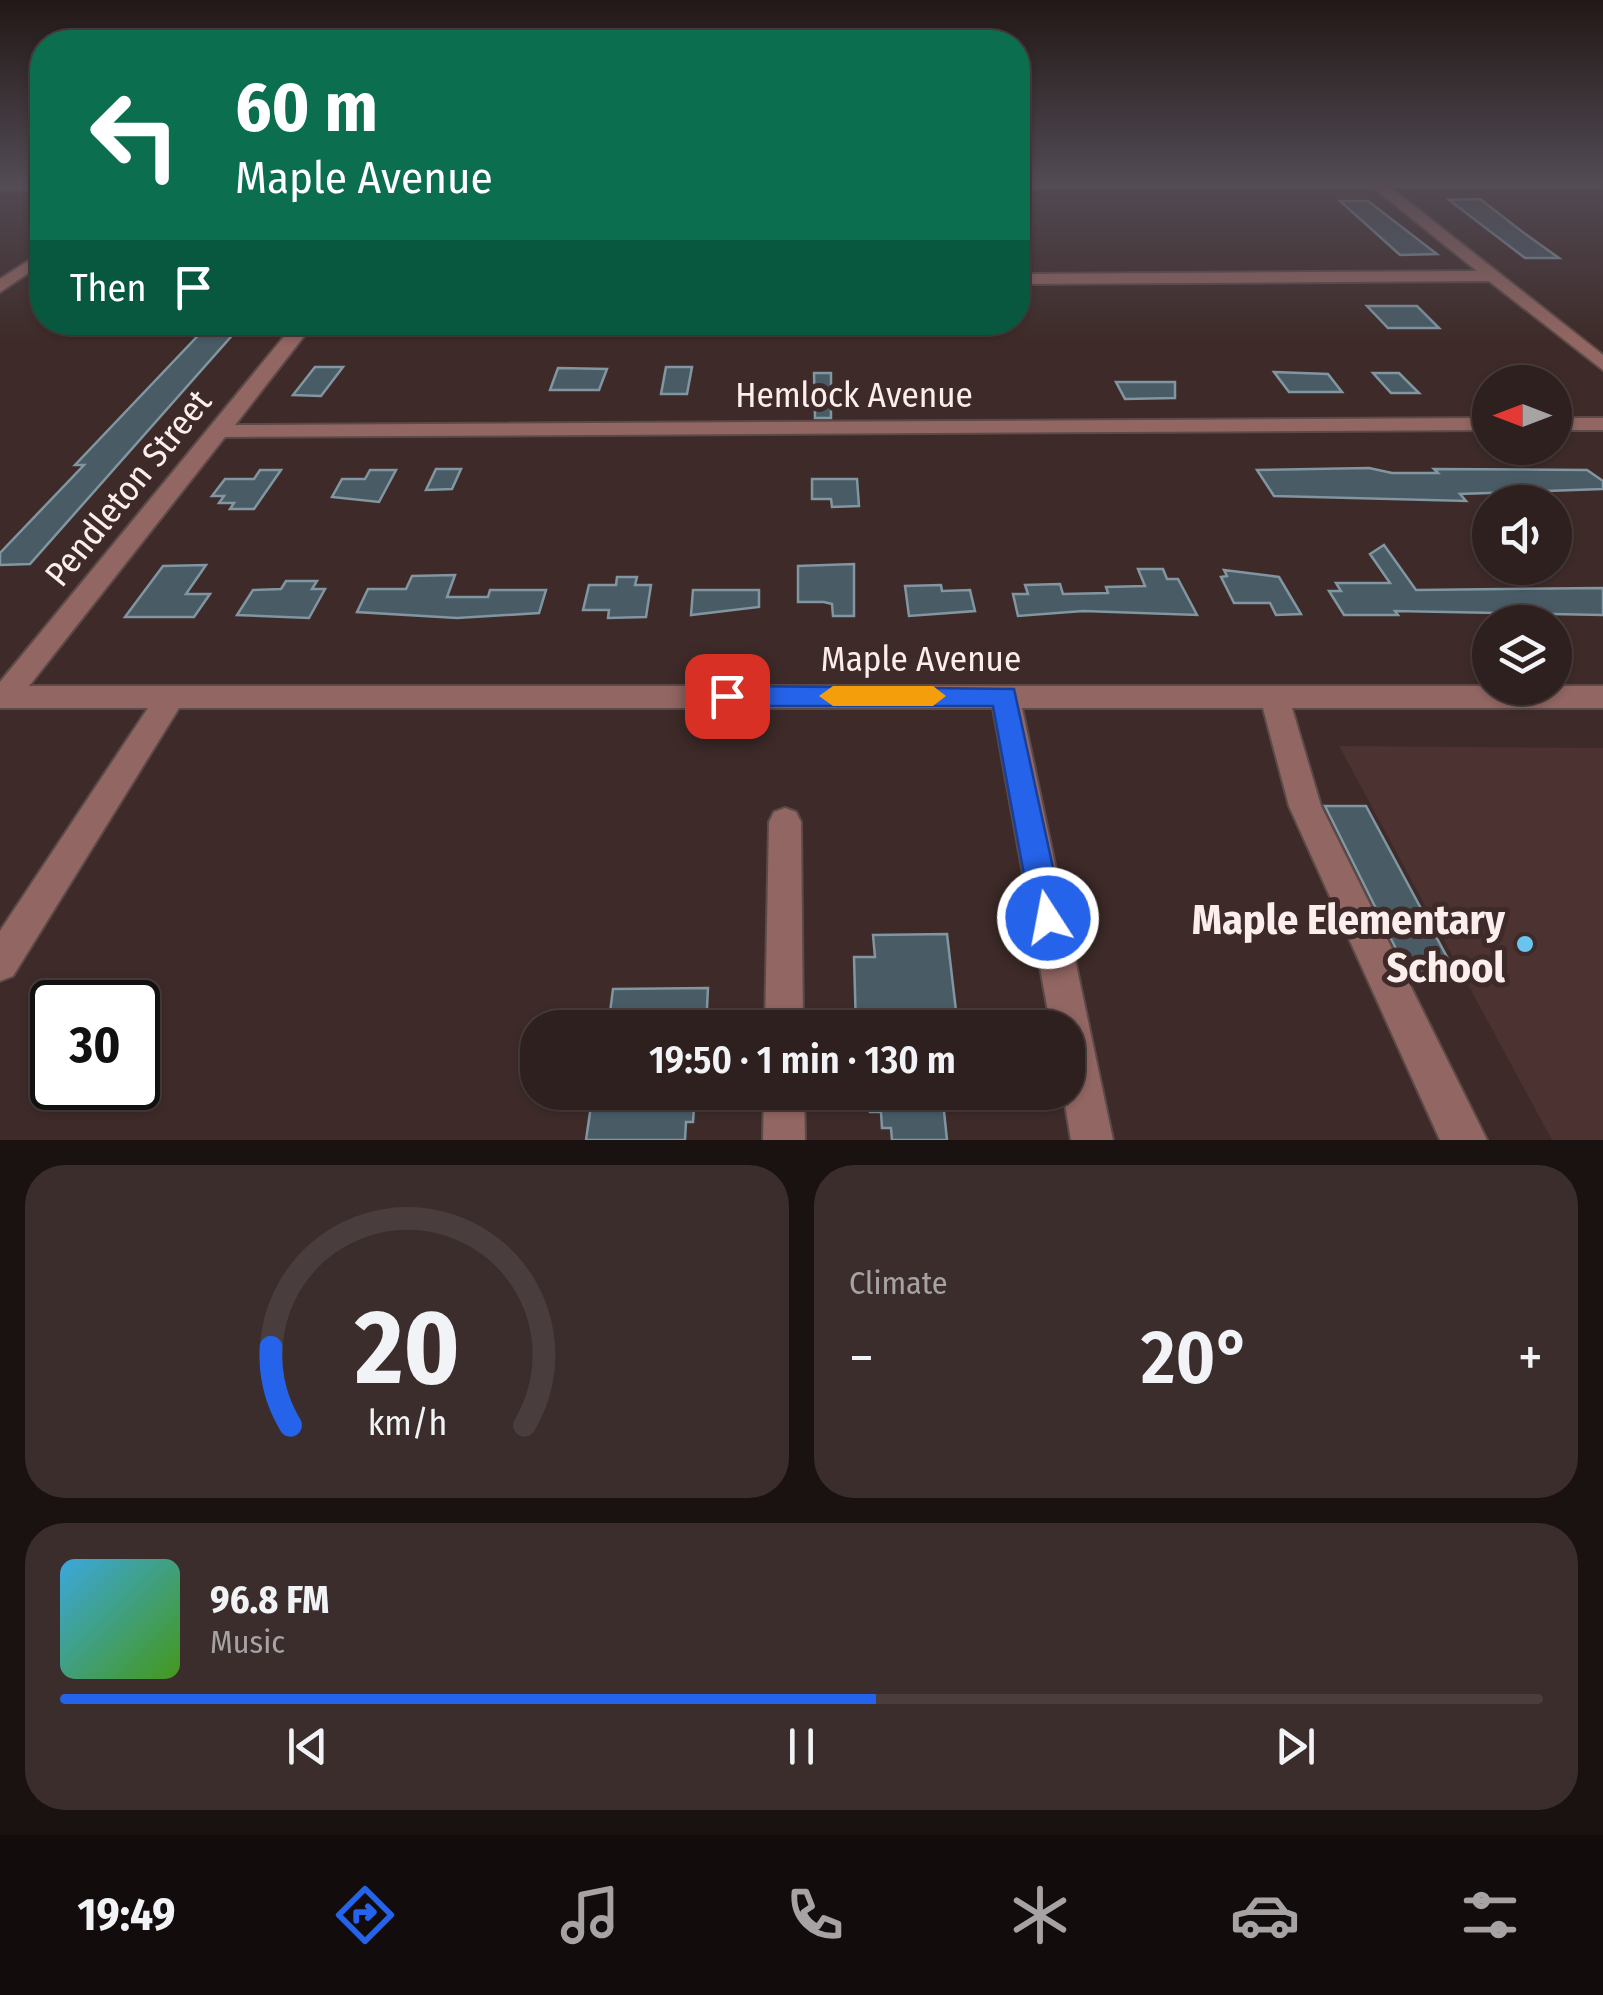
<!DOCTYPE html>
<html lang="en">
<head>
<meta charset="utf-8">
<style>
	body { margin:0; font-family:"Fira Sans Condensed",sans-serif; background:#3a2d2c; color:#f1f3f6; height:100vh; display:flex; flex-direction:column; font-size:38px; white-space:nowrap }
	* { box-sizing:border-box; margin:0 }
	p { font-size:32px; color:#a7a3a4 }
	.icon { flex:none; width:55px; height:55px; fill:none; stroke:currentColor; stroke-width:2; stroke-linecap:round; stroke-linejoin:round }
	.map { position:relative; height:1140px; overflow:hidden }
	.side { display:flex; flex-direction:column; gap:25px; padding:25px; background:#191211; flex:1 }
	.side>* { flex:none }
	.hud { position:absolute; left:30px; top:30px; width:1000px; height:305px; border-radius:40px; box-shadow:0 2px 8px #0004,0 0 0 2px #493e3d; background:#0b6e4f; color:#fff; overflow:hidden }
	.needle { width:65px; rotate:270deg }
	.buttons { position:absolute; left:1472px; top:365px; display:grid; gap:20px }
	.buttons a { display:grid; place-items:center; width:100px; height:100px; border-radius:50%; background:#2e201f; box-shadow:0 2px 8px #0004,0 0 0 2px #493e3d; font-size:50px }
	.speed { position:absolute; left:30px; top:980px; display:flex; gap:20px; font-size:50px; font-weight:700; text-align:center }
	.speed>* { display:grid; place-content:center; width:130px; height:130px; border-radius:50%; background:#2e201f; box-shadow:0 2px 8px #0004,0 0 0 2px #493e3d; line-height:1 }
	.speed .limit { border:5px solid #111; border-radius:15px; background:#fff; color:#111 }
	.pin { position:absolute; display:grid; place-items:center; width:85px; height:85px; color:#fff; margin:-42px; border-radius:20px; box-shadow:0 5px 15px #0006 }
	.me { position:absolute; width:110px; margin:-55px; rotate:349deg; stroke-linejoin:round; filter:drop-shadow(0 0 8px #0008) }
	.turn { display:flex; align-items:center; gap:35px; height:210px; padding:0 40px; font-size:45px }
	.turn .icon { width:130px; height:130px; stroke-width:2.5 }
	.turn b { display:block; font-size:70px; line-height:85px }
	.then { display:flex; align-items:center; height:95px; padding:0 40px; background:#0003; gap:20px; font-size:38px }
	.big { font-size:75px; font-weight:600; line-height:1.1 }
	.side .tile { flex:1; display:flex; flex-direction:column; justify-content:center; gap:15px; min-width:0; padding:0 35px; border-radius:40px; background:#3a2d2c }
	.side .dial { align-items:center; gap:0 }
	.dial svg { height:260px; overflow:visible; fill:none; stroke:#493e3d; stroke-width:7; stroke-linecap:round; text-anchor:middle }
	.dial text { fill:#f1f3f6; stroke:none }
	.song { display:flex; align-items:center; gap:30px }
	.cover { width:120px; height:120px; border-radius:15px; background:linear-gradient(135deg,hsl(200 70% 55%),hsl(100 70% 35%)) }
	.played { height:10px; border-radius:5px; background:linear-gradient(90deg,#2563eb 55%,#493e3d 55%) }
	.keys { display:flex; justify-content:space-around; direction:ltr }
	.heat { display:flex; justify-content:space-between; align-items:center; font-size:55px; direction:ltr }
	.side .tiles { flex:1; display:grid; gap:25px; grid-template-columns:1fr 1fr }
	.tile:last-child { grid-column:span 2 }
	.trip { position:absolute; left:520px; top:1010px; width:565px; height:100px; border-radius:40px; background:#2e201f; box-shadow:0 2px 8px #0004,0 0 0 2px #493e3d; font-weight:600; line-height:100px; text-align:center }
	.tab-bar { display:flex; height:160px; justify-content:space-around; align-items:center; background:#120d0c; color:#a7a3a4 }
	.tab-bar .icon { width:70px; height:70px }
	.tab-bar .selected { color:#2563eb }
	.tab-bar b { font-size:45px; color:#f1f3f6 }
	.map>svg:first-child { display:block }
	.built { fill:#4c3230 }
	.building { fill:#495c66; stroke:#8196a1; stroke-width:2.5 }
	.lines { fill:none; stroke-linecap:round; stroke-linejoin:round }
	.minor-casing { stroke:#5c4a48; stroke-width:4 }
	.minor { fill:#926662; fill-rule:evenodd }
	.route { fill:#2563eb; stroke:#184099; stroke-width:2.5 }
	.slow { fill:#f59e0b }
	.poi-dot { fill:#69c4f0; stroke:#3e2b29; stroke-width:4 }
	.labels { text-anchor:middle; dominant-baseline:central; stroke-width:10; stroke-linejoin:round; paint-order:stroke }
	.street-label { font-size:35px; fill:#fbeeed; stroke:#3e2b29 }
	.near-poi-label { font-size:42px; font-weight:bold; fill:#fbeeed; stroke:#3e2b29; text-anchor:end }
</style>
</head>
<body>
<div class="map">
<svg width="1603" height="1140" viewBox="0 0 1603 1140">
	<rect width="100%" height="100%" fill="#3e2b29"/>
	<path class="built" d="M1339 746 1603 748V1140H1552Z"/>
	<path class="building" d="M1480 199 1524 233 1559 258H1525L1449 200Z
		M1340 201H1368L1437 254 1400 255Z
		M1367 306H1417L1439 328H1388Z
		M211 322H244L30 564 0 565V553L84 465H75Z
		M315 367H343L321 396 293 395Z
		M666 367H692L687 394H661Z
		M558 368 607 369 599 390H550Z
		M1274 372 1328 374 1342 392H1289Z
		M814 373H831V418H815Z
		M1373 373H1399L1419 393H1391Z
		M1116 382H1175V398L1125 399Z
		M1369 468 1392 473H1438L1434 469 1587 470 1603 481V489L1460 494 1466 501 1274 496 1257 470Z
		M436 469H461L452 489 426 490Z
		M260 470H281L254 509H230L234 503H219L224 496H212L225 479H254Z
		M370 470H396L379 502 332 497 342 479H365Z
		M812 479H857L859 506 832 507 831 499H812Z
		M1384 545 1416 590 1603 588V615L1395 611 1398 615H1344L1329 591H1341L1336 583H1390L1370 554Z
		M854 564V616H833L832 604 824 602H798V566Z
		M206 565 186 594H210L194 617H125L163 566Z
		M1138 569H1163L1167 579H1178L1197 615 1083 611 1018 616 1013 594H1028L1025 585 1060 584 1063 594 1108 593 1106 587 1145 586Z
		M1224 570 1279 577 1301 614 1276 615 1270 603H1234L1221 577 1227 576Z
		M455 575 447 597H488L490 590H546L539 613 457 618 357 612 368 589H406L412 576Z
		M617 577H637L635 585H651L646 617 608 618 609 610H583L589 585H616Z
		M286 581H317L312 589H325L309 618 237 615 253 590 281 589Z
		M941 585 942 591 970 590 975 611 909 616 905 586Z
		M693 590H759V607L691 615Z
		M1325 806H1366L1454 970 1407 971Z
		M947 934 958 1028H856L854 957H875L873 935Z
		M708 988 706 1028H608L613 989Z
		M593 1092H695L693 1122H686L685 1140H586Z
		M869 1092H942L947 1140H892L891 1128H882L881 1112H870Z"/>
	<g class="lines">
		<g class="minor-casing">
			<path id="minor" d="M1018 181H1603V188H1391L1603 355V370L1489 281 1018 284V274L1477 271 1374 188H1018Z
				M0 182H42V190H0Z
				M42 252V264L0 292V279Z
				M296 322H315L235 425 1490 418V430L225 437 29 686H1603V708H1292L1321 806 1487 1140H1440L1289 806 1263 708H1022L1113 1140H1071L1063 1092H1068V1028H1051L993 708H179L13 976 0 981V931L148 708H0V682Z
				M1555 418H1603V430H1555Z
				M785 808 796 812 801 822 803 1028H765L769 822 774 812Z
				M764 1092H804L805 1140H763Z"/>
		</g>
		<use href="#minor" class="minor"/>
	</g>
	<linearGradient id="sky" x2="0" y2="1"><stop stop-color="#221817"/><stop offset="0.53" stop-color="#524a54"/><stop offset="1" stop-color="#524a54" stop-opacity="0"/></linearGradient>
	<rect width="1603" height="341" fill="url(#sky)"/>
	<path class="route" d="M727 686 1014 689 1064 918 1060 929 1048 933 1037 929 1032 918 993 706H727L714 696Z"/>
	<path class="slow" d="M833 686H933L946 696 933 706H833L819 696Z"/>
	<circle class="poi-dot" cx="1525" cy="944" r="10"/>
	<g class="labels">
		<g class="street-label">
			<text x="854" y="395">Hemlock Avenue</text>
			<text transform="translate(128 488) rotate(-51)">Pendleton Street</text>
			<text x="921" y="659">Maple Avenue</text>
		</g>
		<g class="near-poi-label">
			<text x="1505" y="920">Maple Elementary<tspan x="1505" dy="48">School</tspan></text>
		</g>
	</g>
</svg>
<div class="buttons">
<a><svg class="needle" viewBox="-14 -14 28 28"><path d="M0-13l5 13h-10z" fill="#e53935"/><path d="M0 13l5-13h-10z" fill="#a7a3a4"/></svg></a>
<a><svg class="icon" aria-label="sound" viewBox="0 0 24 24"><path d="M4 9h4l5-4v14l-5-4H4zM17 9q2 3 0 6"/></svg></a>
<a><svg class="icon" aria-label="layers" viewBox="0 0 24 24"><path d="M12 4l9 5-9 5-9-5zM3 14l9 5 9-5"/></svg></a>
</div>
<div class="speed"><div class="limit">30</div></div>
<div class="pin" style="left:727px;top:696px;background:#d93025"><svg class="icon" aria-label="arrive" viewBox="0 0 24 24"><path d="M6 21V4h12l-3 4 3 4H6"/></svg></div>
<svg class="me" style="left:1048px;top:918px" viewBox="-20 -20 40 40"><circle r="17" fill="#2563eb" stroke="#fff" stroke-width="3"/><path d="M0-11L8 9 0 5-8 9z" fill="#fff"/></svg>
<div class="trip">19:50 · 1 min · 130 m</div>
<div class="hud">
<div class="turn"><svg class="icon" aria-label="left" viewBox="0 0 24 24"><path d="M17 20v-9H6M10 6l-5 5 5 5"/></svg><div><b>60 m</b>Maple Avenue</div></div>
<div class="then">Then<svg class="icon" aria-label="arrive" viewBox="0 0 24 24"><path d="M6 21V4h12l-3 4 3 4H6"/></svg></div>
</div>
</div>
<section class="side">
<div class="tiles">
<div class="tile dial"><svg viewBox="0 0 100 80">
<path d="M14 69A42 42 0 1 1 86 69"/>
<path d="M14 69A42 42 0 0 1 8 45" stroke="#2563eb"/>
<text x="50" y="56" font-size="32" font-weight="700">20</text>
<text x="50" y="72" font-size="11">km/h</text>
</svg></div>
<div class="tile"><p>Climate</p>
<div class="heat"><a>−</a><b class="big">20°</b><a>+</a></div>
</div>
<div class="tile">
<div class="song"><i class="cover"></i><div><b>96.8 FM</b><p>Music</p></div></div>
<div class="played"></div>
<div class="keys"><svg class="icon" aria-label="previous" viewBox="0 0 24 24"><path d="M18 5L8 12l10 7zM5 5v14"/></svg><svg class="icon" aria-label="pause" viewBox="0 0 24 24"><path d="M8 5v14M16 5v14"/></svg><svg class="icon" aria-label="next" viewBox="0 0 24 24"><path d="M6 5l10 7-10 7zM19 5v14"/></svg></div>
</div>
</div>
</section>
<nav class="tab-bar">
<b>19:49</b>
<svg class="icon selected" aria-label="directions" viewBox="0 0 24 24"><path d="M12 3l9 9-9 9-9-9zM9 14v-3h6M13 9l2 2-2 2"/></svg>
<svg class="icon" aria-label="music" viewBox="0 0 24 24"><path d="M9 18V5l10-2v13"/><circle cx="6" cy="18" r="3"/><circle cx="16" cy="16" r="3"/></svg>
<svg class="icon" aria-label="phone" viewBox="0 0 24 24"><path d="M5 4h4l2 5-3 2q2 4 5 5l2-3 5 2v4C11 20 4 13 5 4z"/></svg>
<svg class="icon" aria-label="climate" viewBox="0 0 24 24"><path d="M12 3v18M4 7l16 10M4 17L20 7"/></svg>
<svg class="icon" aria-label="car" viewBox="0 0 24 24"><path d="M5 17H2v-5l4-1 3-4h7l3 4 3 1v5h-3M9 17h6M6 11h13"/><circle cx="7" cy="17" r="2"/><circle cx="17" cy="17" r="2"/></svg>
<svg class="icon" aria-label="filters" viewBox="0 0 24 24"><path d="M4 7h16M4 17h16"/><circle cx="9" cy="7" r="2"/><circle cx="15" cy="17" r="2"/></svg>
</nav>
</body>
</html>
